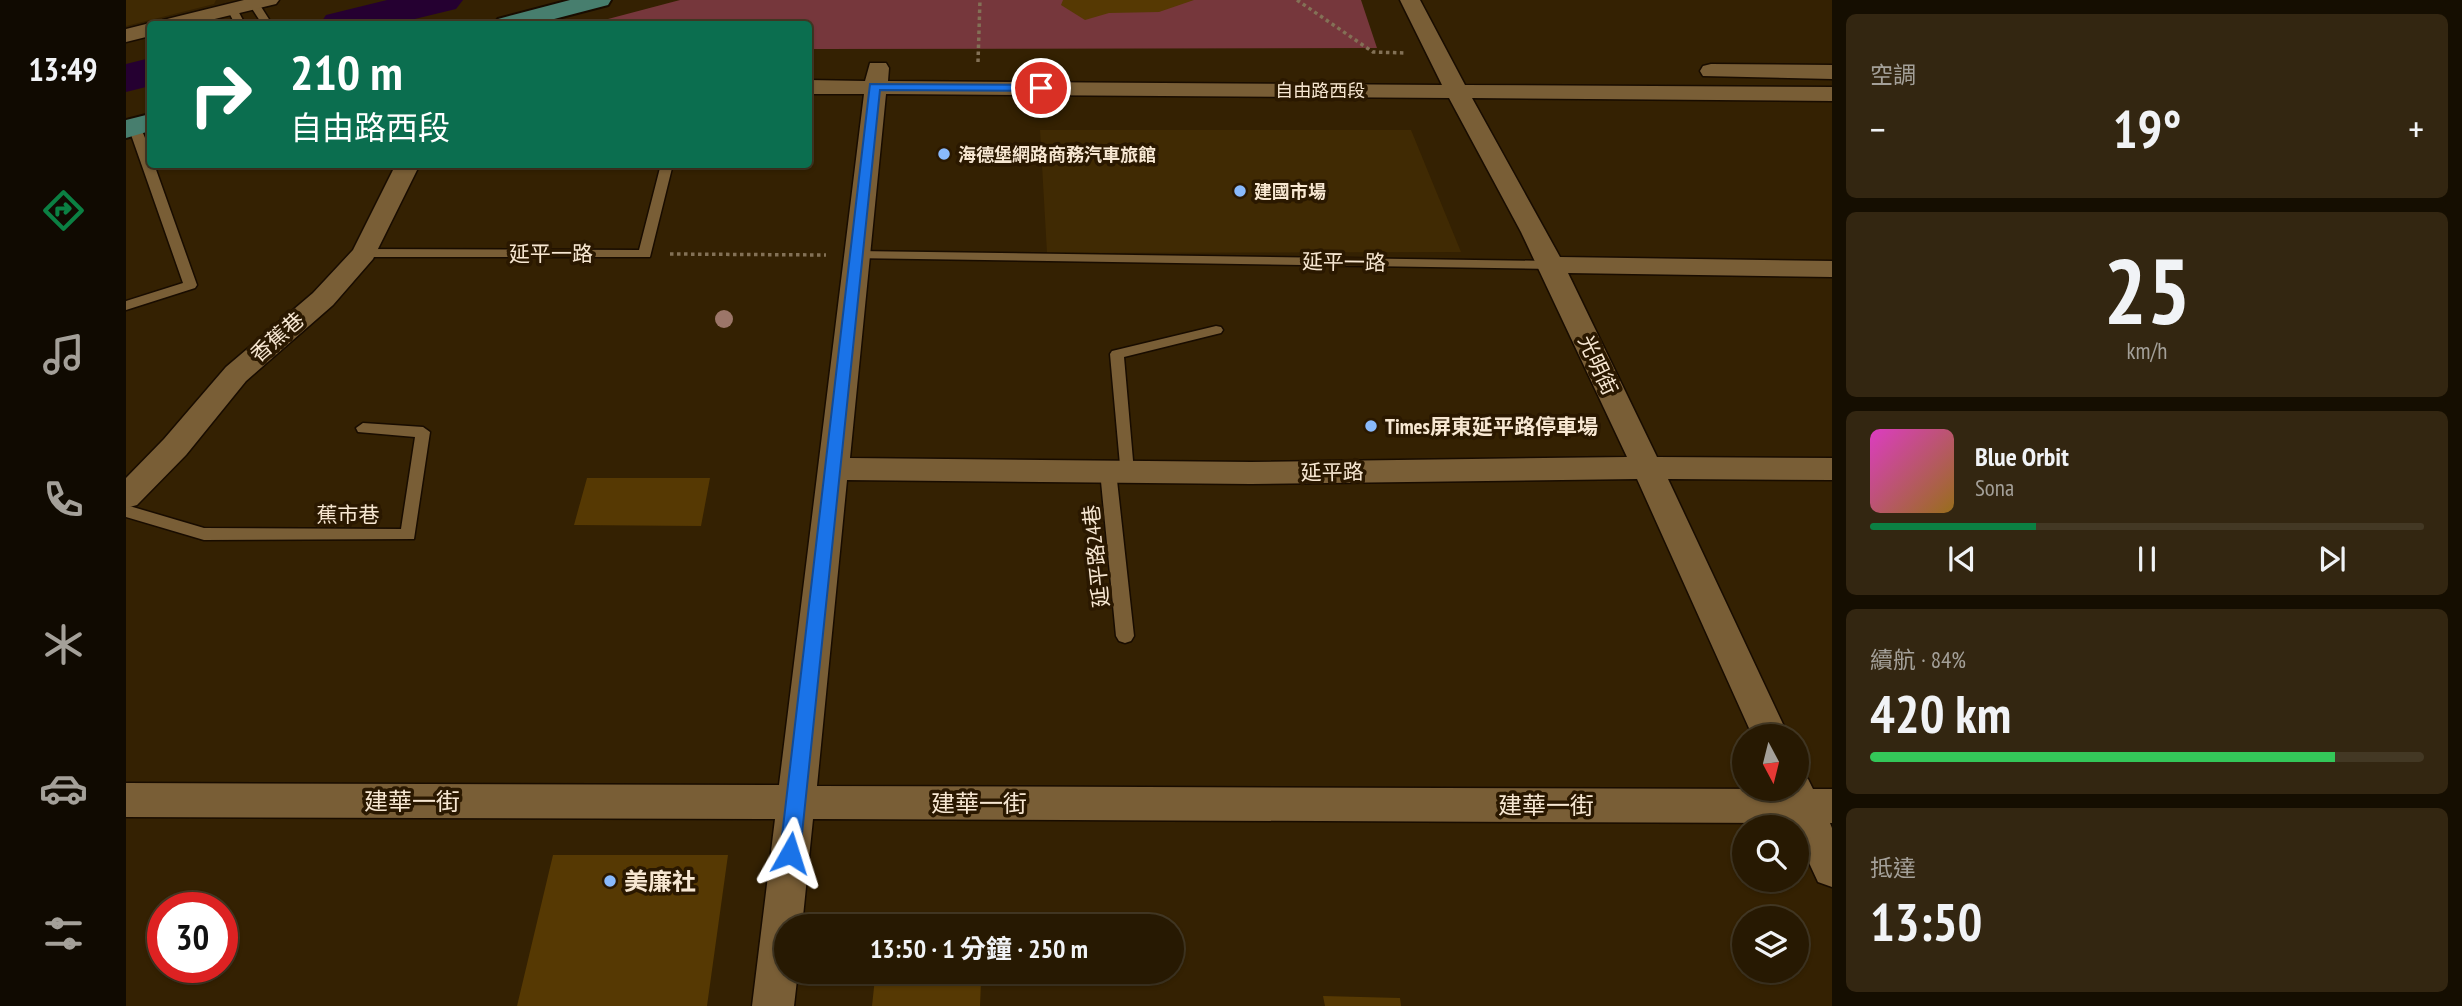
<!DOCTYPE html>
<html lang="zh-TW">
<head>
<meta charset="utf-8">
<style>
	body { margin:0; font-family:"PT Sans Narrow","Noto Sans TC",sans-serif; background:#332611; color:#f1f3f6; height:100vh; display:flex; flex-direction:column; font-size:26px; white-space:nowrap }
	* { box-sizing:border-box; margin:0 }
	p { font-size:23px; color:#a4a099 }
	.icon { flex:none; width:38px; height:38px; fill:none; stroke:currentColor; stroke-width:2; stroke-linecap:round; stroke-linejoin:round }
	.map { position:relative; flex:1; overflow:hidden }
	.details { display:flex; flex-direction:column; gap:14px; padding:14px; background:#150e01; width:630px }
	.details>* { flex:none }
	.top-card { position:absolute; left:21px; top:21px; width:665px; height:147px; border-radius:7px; box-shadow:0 2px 5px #0004,0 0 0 2px #433824; background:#0b6e4f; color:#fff; overflow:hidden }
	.needle { width:46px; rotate:173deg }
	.fabs { position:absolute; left:1606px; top:724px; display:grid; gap:14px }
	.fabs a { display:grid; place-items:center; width:77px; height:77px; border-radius:50%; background:#271902; box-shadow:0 2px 5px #0004,0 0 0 2px #433824; font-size:35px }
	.speed { position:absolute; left:21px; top:892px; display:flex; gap:14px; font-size:35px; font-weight:700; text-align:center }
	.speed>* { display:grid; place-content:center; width:91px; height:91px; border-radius:50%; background:#271902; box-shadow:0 2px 5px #0004,0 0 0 2px #433824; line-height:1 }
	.speed .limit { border:10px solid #d22; background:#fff; color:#111 }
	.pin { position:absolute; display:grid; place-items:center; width:60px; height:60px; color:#fff; margin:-30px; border:4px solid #fff; border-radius:50%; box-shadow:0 2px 7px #0007 }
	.me { position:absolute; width:77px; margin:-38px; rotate:6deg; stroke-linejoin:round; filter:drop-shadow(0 0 5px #0008) }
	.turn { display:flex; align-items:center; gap:24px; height:147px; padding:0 28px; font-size:32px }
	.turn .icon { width:91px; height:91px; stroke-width:2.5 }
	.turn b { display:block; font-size:49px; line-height:60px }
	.big { font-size:52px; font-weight:700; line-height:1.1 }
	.details .card { flex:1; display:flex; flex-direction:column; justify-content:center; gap:10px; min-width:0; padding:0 24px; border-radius:10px; background:#332611 }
	.details .dial { align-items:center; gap:0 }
	.dial b { font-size:91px; line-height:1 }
	.song { display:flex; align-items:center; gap:21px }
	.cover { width:84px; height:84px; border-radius:10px; background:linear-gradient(135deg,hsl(310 70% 55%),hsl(40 70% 35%)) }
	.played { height:7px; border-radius:4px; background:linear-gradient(90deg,#0b8043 30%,#433824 30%) }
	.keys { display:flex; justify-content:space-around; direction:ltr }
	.heat { display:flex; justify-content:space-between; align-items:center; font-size:38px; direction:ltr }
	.charge { height:10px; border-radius:5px; background:linear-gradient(90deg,#34c759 84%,#433824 0) }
	.trip { position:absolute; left:648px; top:914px; width:410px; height:70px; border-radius:35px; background:#271902; box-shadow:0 2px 5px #0004,0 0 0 2px #433824; font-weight:700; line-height:70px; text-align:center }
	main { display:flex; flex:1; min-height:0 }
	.menu { display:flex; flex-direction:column; width:126px; justify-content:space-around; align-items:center; background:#100a01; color:#a4a099 }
	.menu .icon { width:49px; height:49px }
	.menu .active { color:#0b8043 }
	.menu b { font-size:32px; color:#f1f3f6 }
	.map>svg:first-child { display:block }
	.built { fill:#402a03 }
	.green { fill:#76373c }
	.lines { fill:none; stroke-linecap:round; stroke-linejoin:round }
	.river { fill:#250031; fill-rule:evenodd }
	.building { fill:#563903 }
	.lane-casing { stroke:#180c00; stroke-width:3 }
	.street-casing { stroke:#180c00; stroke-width:3 }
	.primary-casing { stroke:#180c00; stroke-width:4 }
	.path { stroke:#837156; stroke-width:3.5; stroke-dasharray:3.5 3.5; stroke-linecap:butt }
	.lane { fill:#795e36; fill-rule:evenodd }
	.street { fill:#795e36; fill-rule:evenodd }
	.primary { fill:#477e6e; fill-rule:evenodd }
	.tree { fill:#9c7669 }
	.route { fill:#1a73e8; stroke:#114b97; stroke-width:2 }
	.poi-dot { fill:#89bafc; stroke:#2a1800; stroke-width:2.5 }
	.labels { text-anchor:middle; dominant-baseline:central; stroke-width:7; stroke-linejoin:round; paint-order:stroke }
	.far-street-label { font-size:18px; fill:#f7e7d2; stroke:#2a1800 }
	.far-poi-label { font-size:18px; font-weight:bold; fill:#f7e7d2; stroke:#2a1800; text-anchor:start }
	.street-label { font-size:21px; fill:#f7e7d2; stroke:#2a1800 }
	.poi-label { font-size:21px; font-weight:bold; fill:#f7e7d2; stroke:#2a1800; text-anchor:start }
	.near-street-label { font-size:24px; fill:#f7e7d2; stroke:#2a1800 }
	.near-poi-label { font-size:24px; font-weight:bold; fill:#f7e7d2; stroke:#2a1800; text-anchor:start }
</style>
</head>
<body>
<main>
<nav class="menu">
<b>13:49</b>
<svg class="icon active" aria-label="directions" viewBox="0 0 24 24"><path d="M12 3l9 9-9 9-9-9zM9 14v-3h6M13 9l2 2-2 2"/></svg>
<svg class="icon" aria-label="music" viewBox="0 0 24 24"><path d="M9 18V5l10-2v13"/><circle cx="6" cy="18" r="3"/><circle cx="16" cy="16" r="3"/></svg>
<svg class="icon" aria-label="phone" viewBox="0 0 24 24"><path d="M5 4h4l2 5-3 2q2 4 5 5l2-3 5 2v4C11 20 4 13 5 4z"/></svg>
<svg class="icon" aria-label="climate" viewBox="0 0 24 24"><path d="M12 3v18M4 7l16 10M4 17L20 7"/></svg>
<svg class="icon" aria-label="car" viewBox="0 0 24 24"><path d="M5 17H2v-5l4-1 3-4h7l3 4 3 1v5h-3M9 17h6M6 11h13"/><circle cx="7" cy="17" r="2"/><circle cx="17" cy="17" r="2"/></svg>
<svg class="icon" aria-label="filters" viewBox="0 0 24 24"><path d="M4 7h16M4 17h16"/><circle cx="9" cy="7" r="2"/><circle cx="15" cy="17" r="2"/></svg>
</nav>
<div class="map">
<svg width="1706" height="1006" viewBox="0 0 1706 1006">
	<rect width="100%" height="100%" fill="#342102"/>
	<path class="built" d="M0 0H90L88 4 0 26Z
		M914 130H1285L1335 252 921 253Z"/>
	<path class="green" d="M554 0H1235L1251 48 683 49 682 24H463Z"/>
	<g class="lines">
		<path class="river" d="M261 0H337L330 9 268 24H194L200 15Z
			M24 58V86L0 92V64Z"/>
	</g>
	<path class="building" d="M937 0H1068L1033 12 983 13 959 20 935 5Z
		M461 478H584L575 526 448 525Z
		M427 855H602L581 1006H391Z
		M749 978 855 981 854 1006H746Z
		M1197 996 1274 998 1275 1006H1199Z"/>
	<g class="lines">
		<g class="lane-casing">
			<path id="lane" d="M124 2H132L146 24H136L123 4Z
				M102 7H110L119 24H109L101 9Z
				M8 123C19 128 24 152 24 164H28L71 285 69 288 0 310V301L57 283 2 126Z
				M535 164H547L524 257H238L232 253 238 249 513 250Z
				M730 251 1425 261 1432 265 1425 269 725 258 723 255Z
				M1090 326 1095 327 1097 330 1095 333 998 357 1008 472 1005 476H995L984 354 986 351Z
				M237 423 297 427 304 432 288 539 78 540 0 517V505L78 528 275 529 289 437 232 432 230 428Z
				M982 465 990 471 1008 636 1005 641 999 643 993 641 990 636 974 471Z"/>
		</g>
		<g class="street-casing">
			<path id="street" d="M118 0H153L150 4 68 24H34L37 20Z
				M1274 0H1294L1339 85 1706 87V101L1346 98 1434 257 1706 261V277L1442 273 1531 457 1706 458V480L1542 479 1663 737H1627L1511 479 1125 484 721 480 691 786 1671 789V775L1682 779 1687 789H1706V823H1704L1706 828V887L1692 882 1671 837V828H1667L1665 823 687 819 676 926H660V971H672L668 1006H626L649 819 0 817V783L653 785 738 94H682V80L739 81 744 63H760L763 68 762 81 1316 85ZM760 94 1323 98 1395 232 1501 457 1125 462 724 458Z
				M24 23 31 24H24V36L0 42V29Z
				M1585 64 1706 65V79L1577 76 1574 71 1577 66Z
				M270 164H294L247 259 207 305 120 381 60 455 11 505 0 508V478L38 439 100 367 187 293 227 250Z"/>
		</g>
		<g class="primary-casing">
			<path id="primary" d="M444 0H485L482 5 409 24H368L372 19Z
				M24 114V131L0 138V120Z"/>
		</g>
		<path class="path" d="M1171 0 1247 52 1280 53
			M852 62 854 0
			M544 254 700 255"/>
		<use href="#lane" class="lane"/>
		<use href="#street" class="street"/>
		<use href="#primary" class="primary"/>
	</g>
	<circle class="tree" cx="598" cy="319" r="9"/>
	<path class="route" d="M744 84 915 85 921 88 915 91 754 90 674 853 671 860 664 863 657 860 654 853Z"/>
	<g class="poi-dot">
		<circle cx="818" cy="154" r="7"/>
		<circle cx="1114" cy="191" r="7"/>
		<circle cx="1245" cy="426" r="7"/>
		<circle cx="484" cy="881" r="7"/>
	</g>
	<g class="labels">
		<g class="far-street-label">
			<text x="1194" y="90">自由路西段</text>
		</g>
		<g class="far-poi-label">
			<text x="832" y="154">海德堡網路商務汽車旅館</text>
			<text x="1128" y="191">建國市場</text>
		</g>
		<g class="street-label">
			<text x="425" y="253">延平一路</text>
			<text transform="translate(1218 262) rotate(1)">延平一路</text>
			<text transform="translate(151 337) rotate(-41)">香蕉巷</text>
			<text transform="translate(1472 365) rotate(65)">光明街</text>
			<text transform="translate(1206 472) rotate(-1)">延平路</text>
			<text x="222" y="514">蕉市巷</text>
			<text transform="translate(970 556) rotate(-96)">延平路24巷</text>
		</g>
		<g class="poi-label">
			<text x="1259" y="426">Times屏東延平路停車場</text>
		</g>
		<g class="near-street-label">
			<text x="286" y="801">建華一街</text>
			<text x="853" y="803">建華一街</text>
			<text x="1420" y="805">建華一街</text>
		</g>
		<g class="near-poi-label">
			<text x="498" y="881">美廉社</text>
		</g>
	</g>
</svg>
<div class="fabs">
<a><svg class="needle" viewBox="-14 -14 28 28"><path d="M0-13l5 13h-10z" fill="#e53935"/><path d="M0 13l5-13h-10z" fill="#a4a099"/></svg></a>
<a><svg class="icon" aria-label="search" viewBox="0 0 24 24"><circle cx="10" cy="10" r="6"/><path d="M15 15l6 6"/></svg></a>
<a><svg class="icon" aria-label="layers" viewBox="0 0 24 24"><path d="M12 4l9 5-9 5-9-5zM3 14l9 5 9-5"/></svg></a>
</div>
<div class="speed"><div class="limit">30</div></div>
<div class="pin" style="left:915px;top:88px;background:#d93025"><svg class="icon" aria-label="arrive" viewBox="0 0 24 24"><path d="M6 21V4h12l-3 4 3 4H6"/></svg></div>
<svg class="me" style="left:664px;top:853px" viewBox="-20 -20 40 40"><path d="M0-17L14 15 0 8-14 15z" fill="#1a73e8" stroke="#fff" stroke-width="4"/></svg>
<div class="trip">13:50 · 1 分鐘 · 250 m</div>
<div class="top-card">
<div class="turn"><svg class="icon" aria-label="right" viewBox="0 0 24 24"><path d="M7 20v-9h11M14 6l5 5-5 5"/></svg><div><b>210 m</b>自由路西段</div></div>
</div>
</div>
<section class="details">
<div class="card"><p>空調</p>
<div class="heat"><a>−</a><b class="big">19°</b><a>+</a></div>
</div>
<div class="card dial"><b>25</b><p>km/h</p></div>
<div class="card">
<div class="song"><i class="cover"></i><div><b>Blue Orbit</b><p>Sona</p></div></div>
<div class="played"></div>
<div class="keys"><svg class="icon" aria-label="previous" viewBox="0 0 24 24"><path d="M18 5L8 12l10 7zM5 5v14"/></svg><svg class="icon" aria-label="pause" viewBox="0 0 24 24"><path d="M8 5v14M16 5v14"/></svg><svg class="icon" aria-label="next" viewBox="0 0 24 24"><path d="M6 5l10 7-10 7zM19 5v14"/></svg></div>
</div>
<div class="card"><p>續航 · 84%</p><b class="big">420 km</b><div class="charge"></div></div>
<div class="card"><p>抵達</p><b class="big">13:50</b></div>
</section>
</main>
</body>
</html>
